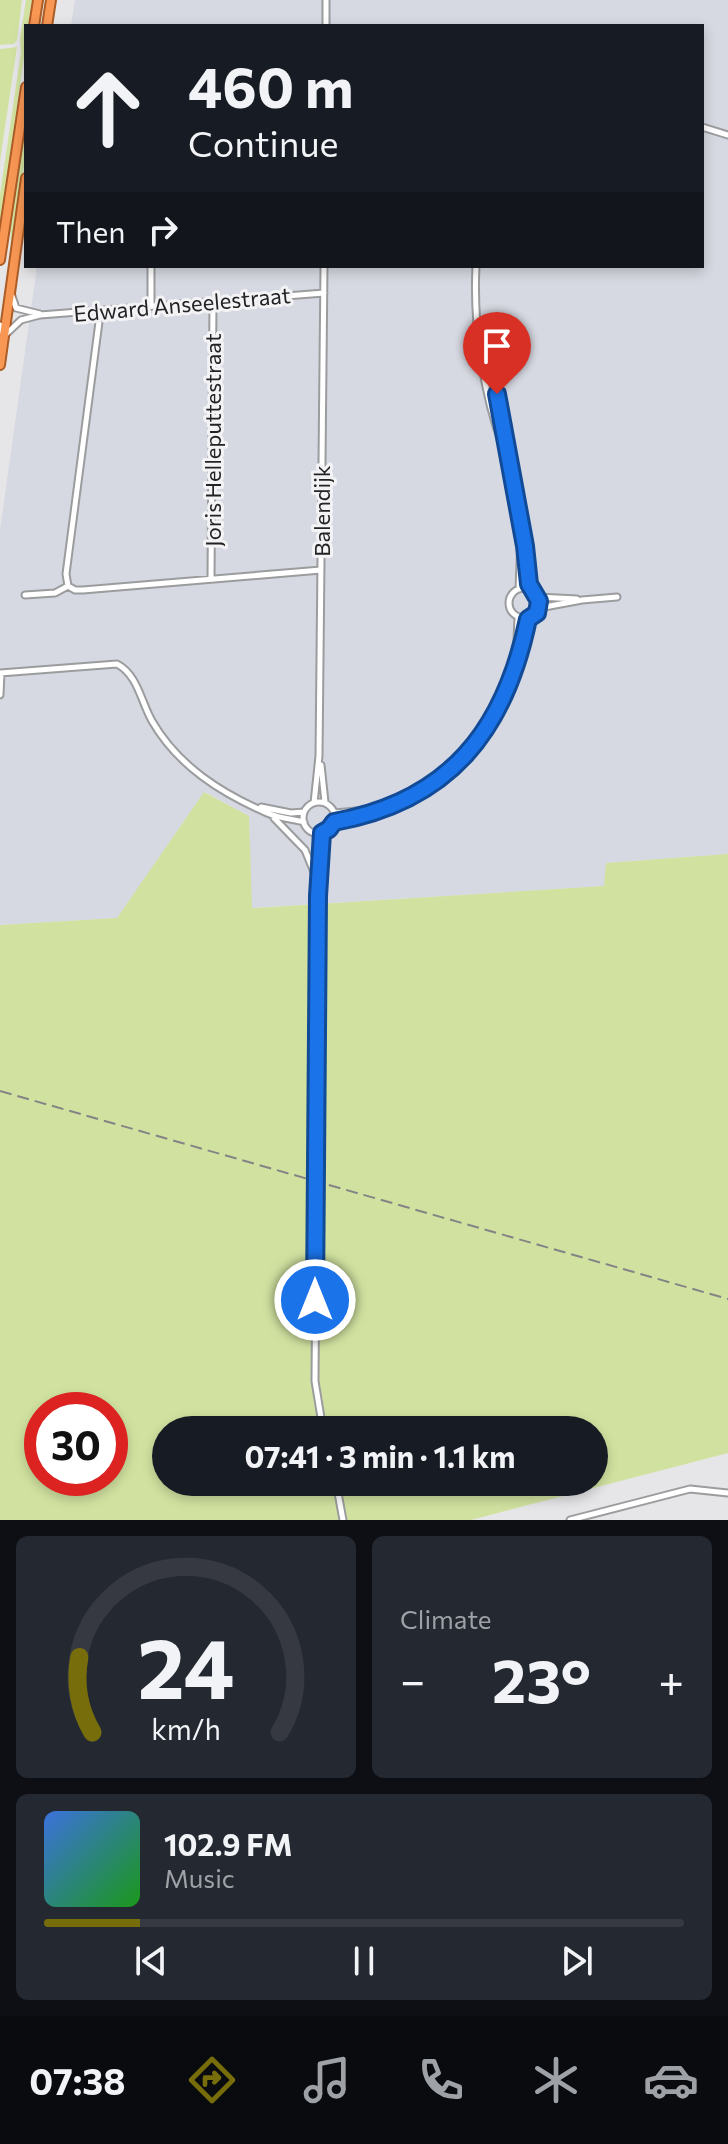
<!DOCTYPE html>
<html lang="en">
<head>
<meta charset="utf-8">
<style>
	body { margin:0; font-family:Commissioner,sans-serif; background:#242831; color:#f1f3f6; height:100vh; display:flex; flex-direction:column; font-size:30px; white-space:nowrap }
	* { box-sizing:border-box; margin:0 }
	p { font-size:26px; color:#9ea1a6 }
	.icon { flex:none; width:44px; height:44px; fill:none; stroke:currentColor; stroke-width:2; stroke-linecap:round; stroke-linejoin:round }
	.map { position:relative; height:1520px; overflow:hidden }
	.drawer { display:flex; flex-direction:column; gap:16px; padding:16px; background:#0d0f14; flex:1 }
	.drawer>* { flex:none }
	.banner { position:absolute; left:24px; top:24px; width:680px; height:244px; border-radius:0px; box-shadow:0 4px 12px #0003; background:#171b24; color:#f1f3f6; overflow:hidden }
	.speed { position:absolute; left:24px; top:1392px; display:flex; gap:16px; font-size:40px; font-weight:700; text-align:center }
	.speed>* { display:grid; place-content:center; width:104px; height:104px; border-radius:50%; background:#171b24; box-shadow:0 4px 12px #0003; line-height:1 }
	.speed .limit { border:12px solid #d22; background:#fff; color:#111 }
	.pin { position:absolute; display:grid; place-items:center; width:68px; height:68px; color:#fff; margin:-82px -34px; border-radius:50% 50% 50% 0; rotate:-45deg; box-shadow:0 0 8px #0007 }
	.pin .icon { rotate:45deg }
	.me { position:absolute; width:88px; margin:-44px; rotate:0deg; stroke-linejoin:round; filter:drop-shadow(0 0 6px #0008) }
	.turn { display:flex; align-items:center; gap:28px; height:168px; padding:0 32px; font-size:36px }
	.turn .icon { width:104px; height:104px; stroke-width:2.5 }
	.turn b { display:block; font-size:56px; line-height:68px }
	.then { display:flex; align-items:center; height:76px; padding:0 32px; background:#0003; gap:16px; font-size:30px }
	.big { font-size:60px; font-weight:700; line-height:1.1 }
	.drawer .card { flex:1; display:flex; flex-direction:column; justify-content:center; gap:12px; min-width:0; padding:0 28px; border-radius:12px; background:#242831 }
	.drawer .dial { align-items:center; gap:0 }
	.dial svg { height:208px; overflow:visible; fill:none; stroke:#363941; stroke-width:7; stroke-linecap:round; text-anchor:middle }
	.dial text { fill:#f1f3f6; stroke:none }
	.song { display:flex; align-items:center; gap:24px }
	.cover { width:96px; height:96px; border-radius:12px; background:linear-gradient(135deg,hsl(220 70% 55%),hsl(120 70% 35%)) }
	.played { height:8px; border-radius:4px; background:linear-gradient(90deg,#776d0a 15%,#363941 15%) }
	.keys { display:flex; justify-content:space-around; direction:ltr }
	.heat { display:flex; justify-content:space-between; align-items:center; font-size:44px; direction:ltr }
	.drawer .tiles { flex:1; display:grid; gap:16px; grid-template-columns:1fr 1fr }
	.card:last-child { grid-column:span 2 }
	.trip { position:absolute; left:152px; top:1416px; width:456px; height:80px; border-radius:40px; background:#171b24; box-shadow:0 4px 12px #0003; font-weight:700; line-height:80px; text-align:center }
	.dock { display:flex; height:128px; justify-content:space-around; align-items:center; background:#090b0e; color:#9ea1a6 }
	.dock .icon { width:56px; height:56px }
	.dock .selected { color:#776d0a }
	.dock b { font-size:36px; color:#f1f3f6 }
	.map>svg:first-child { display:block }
	.built { fill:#d7d9e2 }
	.green { fill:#d1e2a0; fill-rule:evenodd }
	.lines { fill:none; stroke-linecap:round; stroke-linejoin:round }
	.minor-casing { stroke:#9b9c9e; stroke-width:9 }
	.trunk-casing { stroke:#ac5d27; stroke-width:12 }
	.minor { stroke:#fff; stroke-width:5 }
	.trunk { stroke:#f89754; stroke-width:8 }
	.rail { stroke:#848486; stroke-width:2; stroke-dasharray:12 6; stroke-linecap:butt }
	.route-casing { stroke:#114b97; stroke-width:20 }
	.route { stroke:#1a73e8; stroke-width:14 }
	.labels { text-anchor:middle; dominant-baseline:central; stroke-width:6; stroke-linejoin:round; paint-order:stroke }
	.street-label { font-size:22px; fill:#222223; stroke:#f3f3f6 }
</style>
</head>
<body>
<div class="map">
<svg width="728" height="1520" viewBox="0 0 728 1520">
	<rect width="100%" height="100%" fill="#e6e6e8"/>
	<path class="built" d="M75 0H728V854L607 863 605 886 251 908 249 816 205 792 117 918 0 925V701L5 690 0 676V530L37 266H702V26H71Z"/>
	<path class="green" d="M0 0H22L17 40 14 44 0 45Z
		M26 0H32L28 26H26V42L0 229V194L21 52 20 39Z
		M17 47 0 161V49Z
		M26 113V153L4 300 11 244 10 227Z
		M204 792 249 816 252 908 604 886 606 863 728 854V1453L471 1520H0V925L117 918ZM42 1410H110V1478H42ZM166 1430H594V1482H166Z"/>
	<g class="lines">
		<g class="minor-casing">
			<path id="minor" d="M326 26V0
				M702 127 728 135
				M476 266C473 324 483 395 504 449
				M12 296 16 308 40 314
				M151 306V266
				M0 325 4 336 21 320 40 315 324 293
				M480 333 489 358 505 430 531 589
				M211 579 213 301
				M68 586 66 574 99 322 97 310
				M68 586 75 590H83L321 570
				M509 603a15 15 0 1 1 30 0a15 15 0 1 1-30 0Z
				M519 589 521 538
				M25 595 55 593 68 586
				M538 597 577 599
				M539 608 582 600 617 597
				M516 661 518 618
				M0 673 117 664C138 675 141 702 152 721 178 766 221 793 267 813 279 818 292 819 304 822
				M0 695 1 673
				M321 765 325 802
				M303 818a16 16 0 1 1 32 0a16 16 0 1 1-32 0Z
				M314 803 319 756 324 266
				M261 807 291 813 304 812
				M334 813 378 809
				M274 818 305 850 316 877
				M334 822C453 801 504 733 528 619
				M316 833 319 886 315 1381 323 1430
				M320 877 322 833
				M336 1482 343 1520
				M570 1520 690 1489 728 1493"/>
		</g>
		<g class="trunk-casing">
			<path id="trunk" d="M34 26 38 0
				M47 26 51 0
				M0 260 26 87
				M0 365 26 178"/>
		</g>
		<use href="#minor" class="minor"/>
		<use href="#trunk" class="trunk"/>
		<path class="rail" d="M0 1091 728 1299"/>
	</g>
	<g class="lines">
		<g class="route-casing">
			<path id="route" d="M315 1300 318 896 322 833 329 829 334 822C450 801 505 730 528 619L537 613 539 601 529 584 525 546 497 394"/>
		</g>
		<use href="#route" class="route"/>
	</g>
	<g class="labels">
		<g class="street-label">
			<text transform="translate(182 304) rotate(-5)">Edward Anseelestraat</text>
			<text transform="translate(212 440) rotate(-90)">Joris Helleputtestraat</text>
			<text transform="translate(321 511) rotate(-90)">Balendijk</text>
		</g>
	</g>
</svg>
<div class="speed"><div class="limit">30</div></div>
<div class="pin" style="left:497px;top:394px;background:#d93025"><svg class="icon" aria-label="arrive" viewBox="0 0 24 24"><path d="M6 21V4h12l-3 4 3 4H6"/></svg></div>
<svg class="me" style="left:315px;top:1300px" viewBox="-20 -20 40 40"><circle r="17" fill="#1a73e8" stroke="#fff" stroke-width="3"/><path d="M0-11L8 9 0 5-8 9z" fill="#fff"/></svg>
<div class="trip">07:41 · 3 min · 1.1 km</div>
<div class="banner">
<div class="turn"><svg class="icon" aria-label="ahead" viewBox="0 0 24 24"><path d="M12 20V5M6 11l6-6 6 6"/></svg><div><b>460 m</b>Continue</div></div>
<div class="then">Then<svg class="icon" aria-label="right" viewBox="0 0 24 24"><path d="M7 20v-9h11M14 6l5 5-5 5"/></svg></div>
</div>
</div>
<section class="drawer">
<div class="tiles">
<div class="card dial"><svg viewBox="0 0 100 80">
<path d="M14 69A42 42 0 1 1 86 69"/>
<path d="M14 69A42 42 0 0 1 9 40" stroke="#776d0a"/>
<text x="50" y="56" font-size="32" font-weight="700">24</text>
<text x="50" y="72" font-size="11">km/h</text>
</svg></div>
<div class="card"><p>Climate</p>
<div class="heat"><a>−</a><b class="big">23°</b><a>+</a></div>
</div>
<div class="card">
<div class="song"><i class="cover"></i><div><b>102.9 FM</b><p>Music</p></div></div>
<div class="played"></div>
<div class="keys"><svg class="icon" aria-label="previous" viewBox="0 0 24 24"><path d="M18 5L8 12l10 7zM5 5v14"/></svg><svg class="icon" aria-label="pause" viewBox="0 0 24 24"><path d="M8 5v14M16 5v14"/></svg><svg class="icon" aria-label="next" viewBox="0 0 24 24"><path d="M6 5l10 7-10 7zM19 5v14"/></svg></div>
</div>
</div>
</section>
<nav class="dock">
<b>07:38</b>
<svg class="icon selected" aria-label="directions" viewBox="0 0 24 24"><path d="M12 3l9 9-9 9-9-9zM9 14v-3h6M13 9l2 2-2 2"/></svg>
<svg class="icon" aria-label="music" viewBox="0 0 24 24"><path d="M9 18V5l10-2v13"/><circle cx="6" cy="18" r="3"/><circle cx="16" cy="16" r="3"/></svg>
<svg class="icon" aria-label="phone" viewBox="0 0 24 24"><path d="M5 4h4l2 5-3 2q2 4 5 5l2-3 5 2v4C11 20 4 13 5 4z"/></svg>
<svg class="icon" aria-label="climate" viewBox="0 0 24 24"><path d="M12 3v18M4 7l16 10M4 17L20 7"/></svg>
<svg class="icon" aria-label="car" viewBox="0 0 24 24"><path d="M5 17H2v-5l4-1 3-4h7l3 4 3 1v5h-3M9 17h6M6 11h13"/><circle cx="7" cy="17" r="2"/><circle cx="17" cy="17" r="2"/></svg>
</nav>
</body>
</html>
